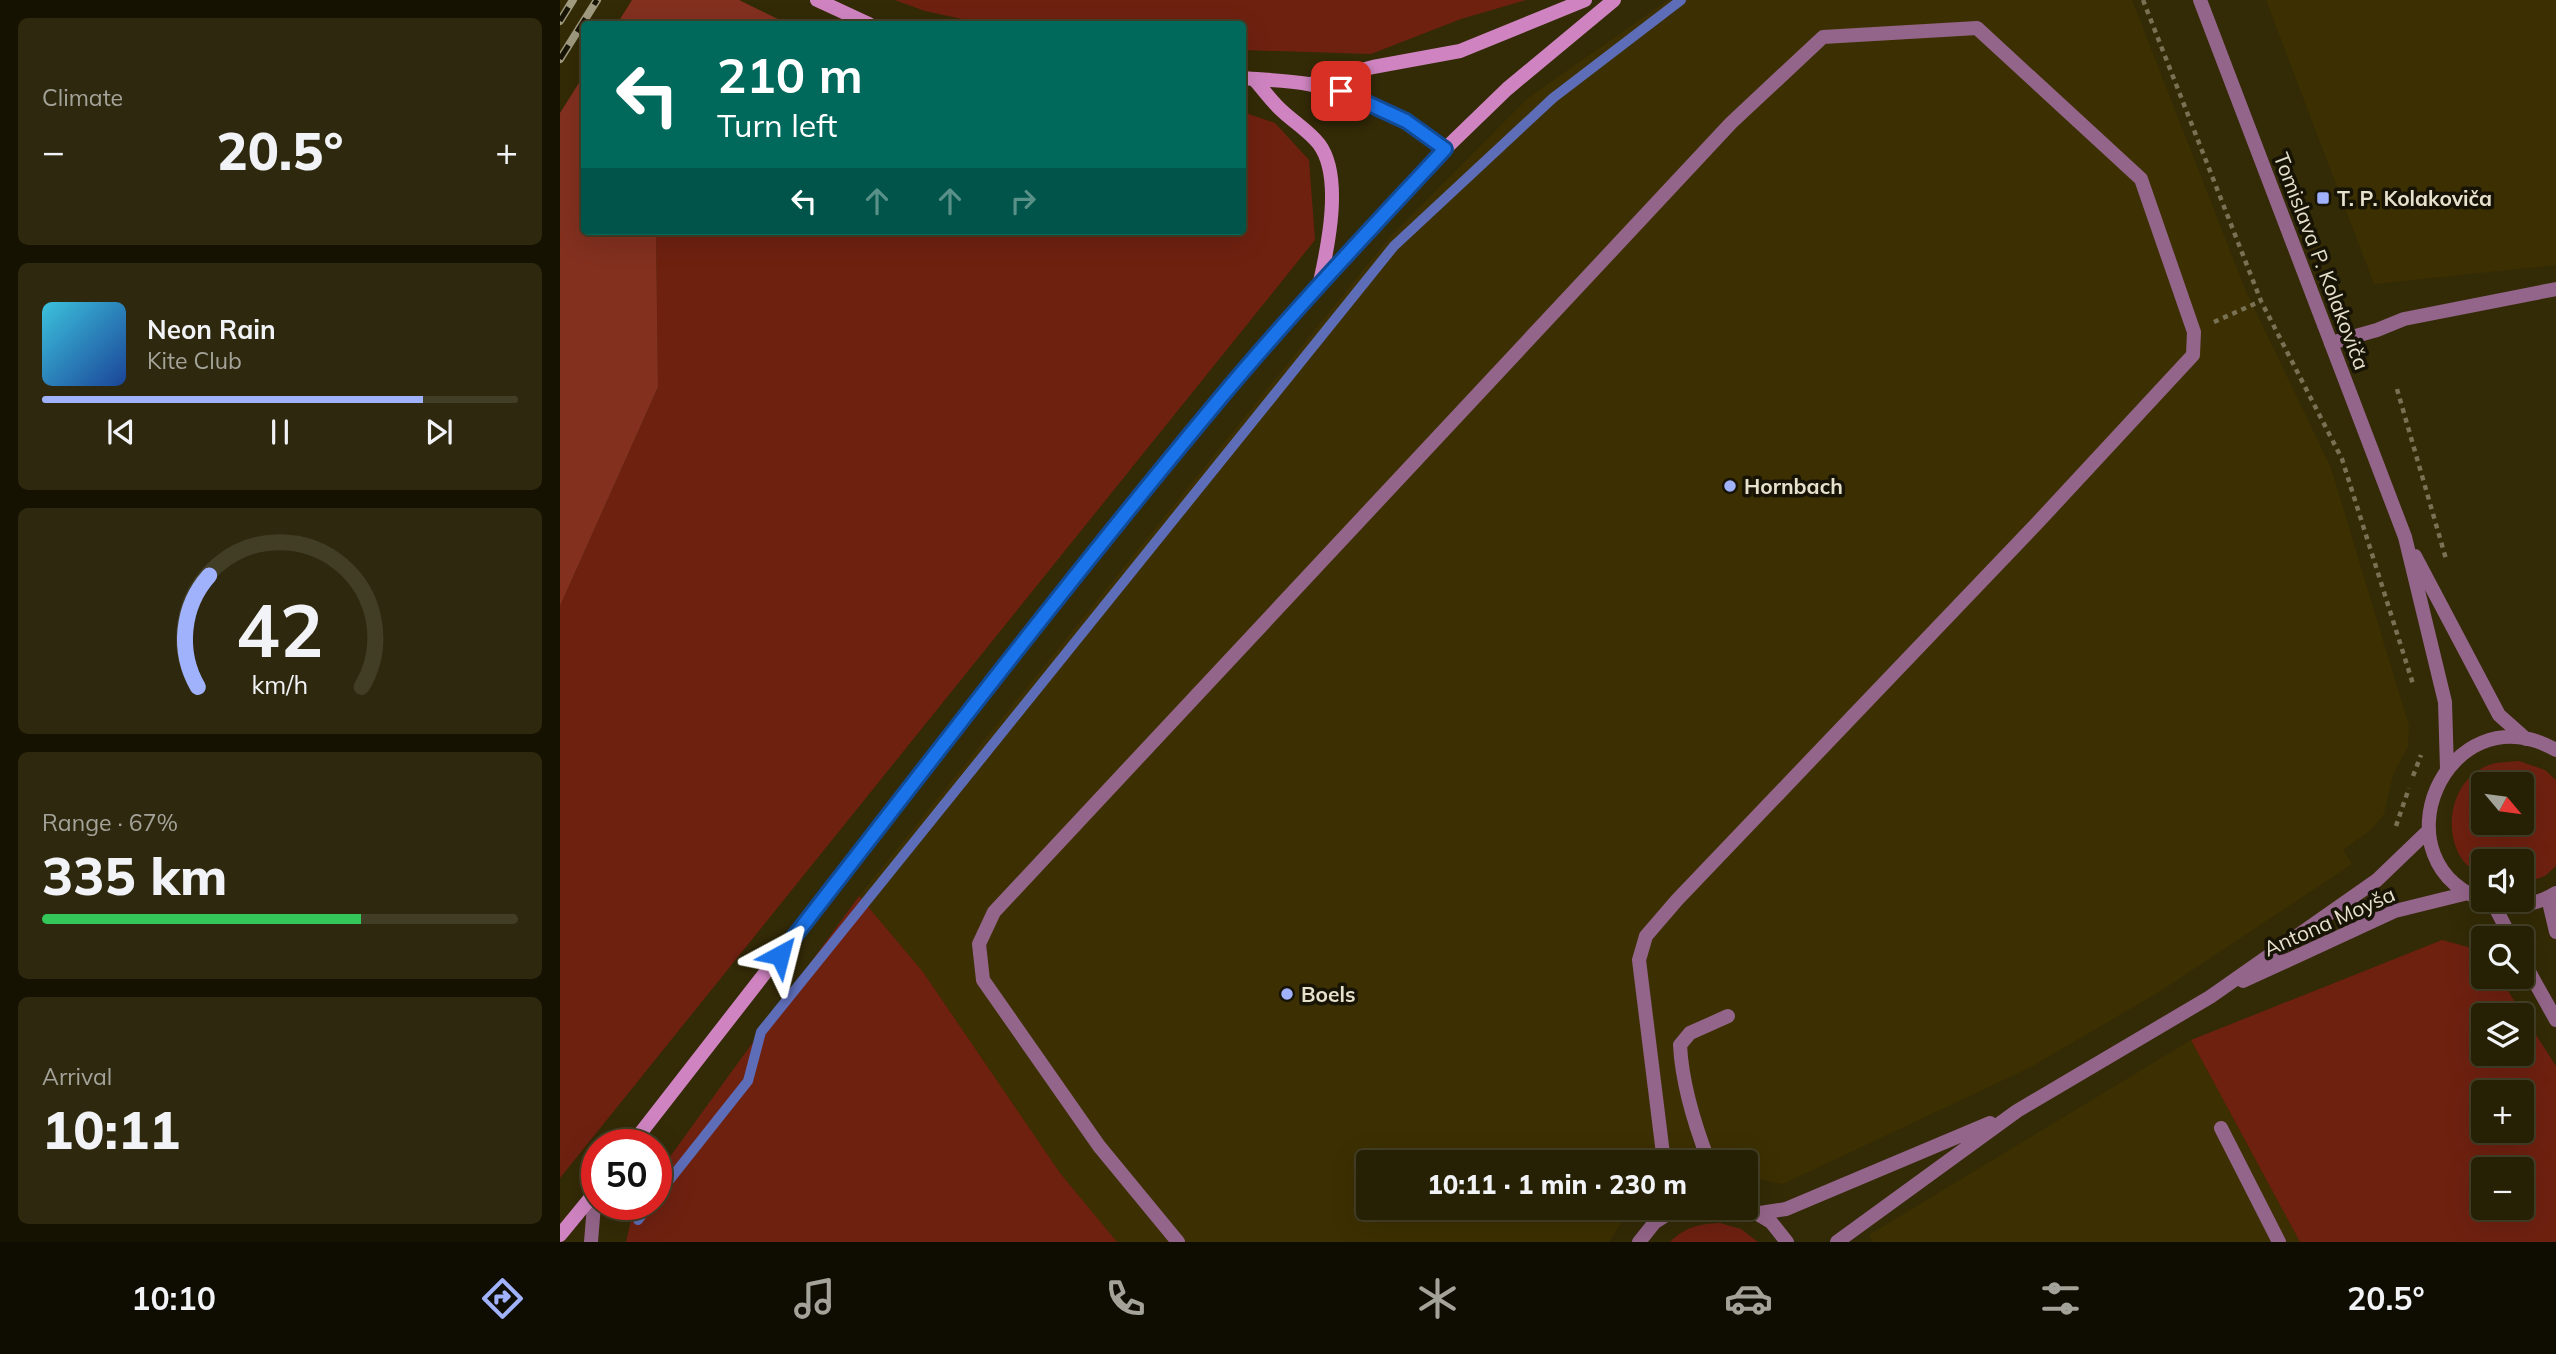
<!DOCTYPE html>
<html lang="en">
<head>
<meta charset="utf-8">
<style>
	body { margin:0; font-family:Mulish,sans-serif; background:#2e280e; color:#f1f3f6; height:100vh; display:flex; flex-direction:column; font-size:26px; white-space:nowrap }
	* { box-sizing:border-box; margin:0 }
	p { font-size:23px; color:#a4a39a }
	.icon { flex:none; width:38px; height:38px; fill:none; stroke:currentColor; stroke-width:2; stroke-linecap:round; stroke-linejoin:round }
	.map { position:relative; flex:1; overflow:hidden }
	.drawer { display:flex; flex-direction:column; gap:18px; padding:18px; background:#151202; width:560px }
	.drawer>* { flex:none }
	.guide { position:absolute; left:21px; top:21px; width:665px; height:214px; border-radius:7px; box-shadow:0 7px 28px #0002,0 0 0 2px #423e26; background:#00695c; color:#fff; overflow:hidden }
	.needle { width:46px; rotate:119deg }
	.buttons { position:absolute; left:1911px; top:772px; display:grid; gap:14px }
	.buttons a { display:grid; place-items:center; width:63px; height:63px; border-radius:7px; background:#262004; box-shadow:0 7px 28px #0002,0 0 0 2px #423e26; font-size:35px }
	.speed { position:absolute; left:21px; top:1129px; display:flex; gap:14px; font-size:35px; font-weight:700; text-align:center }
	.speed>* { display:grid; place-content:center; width:91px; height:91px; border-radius:50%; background:#262004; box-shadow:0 7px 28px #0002,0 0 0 2px #423e26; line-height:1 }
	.speed .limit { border:10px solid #d22; background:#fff; color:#111 }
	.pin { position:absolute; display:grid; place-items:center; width:60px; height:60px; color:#fff; margin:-30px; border-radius:14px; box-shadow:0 4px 10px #0006 }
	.me { position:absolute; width:77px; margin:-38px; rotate:38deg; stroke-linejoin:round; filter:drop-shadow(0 0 5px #0008) }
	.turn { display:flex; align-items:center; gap:24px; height:147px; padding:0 21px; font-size:32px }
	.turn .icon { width:91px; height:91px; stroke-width:2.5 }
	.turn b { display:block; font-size:49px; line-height:60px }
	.lanes { display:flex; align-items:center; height:66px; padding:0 21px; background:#0003; justify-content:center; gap:35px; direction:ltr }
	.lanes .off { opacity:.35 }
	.big { font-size:52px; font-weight:800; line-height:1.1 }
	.drawer .widget { flex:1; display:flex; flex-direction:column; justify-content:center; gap:10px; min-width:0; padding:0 24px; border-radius:10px; background:#2e280e }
	.drawer .dial { align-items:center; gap:0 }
	.dial svg { height:182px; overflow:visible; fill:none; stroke:#423e26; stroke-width:7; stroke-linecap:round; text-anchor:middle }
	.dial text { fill:#f1f3f6; stroke:none }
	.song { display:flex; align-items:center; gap:21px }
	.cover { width:84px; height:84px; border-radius:10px; background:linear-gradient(135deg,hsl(190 70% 55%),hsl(220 70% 35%)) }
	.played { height:7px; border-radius:4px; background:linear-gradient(90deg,#a1b2fd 80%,#423e26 80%) }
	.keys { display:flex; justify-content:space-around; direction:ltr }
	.heat { display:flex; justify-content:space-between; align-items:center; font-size:38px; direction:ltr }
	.charge { height:10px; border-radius:5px; background:linear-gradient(90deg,#34c759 67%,#423e26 0) }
	.trip { position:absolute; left:796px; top:1150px; width:402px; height:70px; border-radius:7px; background:#262004; box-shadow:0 7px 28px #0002,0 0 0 2px #423e26; font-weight:800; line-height:70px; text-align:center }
	.menu { display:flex; height:112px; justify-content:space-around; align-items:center; background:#0f0d02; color:#a4a39a }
	.menu .icon { width:49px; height:49px }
	.menu .current { color:#a1b2fd }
	.menu b { font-size:32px; color:#f1f3f6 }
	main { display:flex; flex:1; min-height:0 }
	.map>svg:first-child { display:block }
	.built { fill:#3c3002 }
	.green { fill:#6f2110; fill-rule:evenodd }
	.forest { fill:#83301f }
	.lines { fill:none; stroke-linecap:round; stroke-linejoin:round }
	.stream { stroke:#5e6db8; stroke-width:10 }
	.path { stroke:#787153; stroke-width:4.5; stroke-dasharray:5 5; stroke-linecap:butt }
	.lane { stroke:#94658a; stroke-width:14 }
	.street { stroke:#94658a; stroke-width:14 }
	.secondary { stroke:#cf84c1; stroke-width:14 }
	.rail-casing { stroke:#a09a7f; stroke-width:8 }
	.rail { stroke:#171305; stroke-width:5; stroke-dasharray:16; stroke-linecap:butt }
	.route-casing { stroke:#114b97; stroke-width:18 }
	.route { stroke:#1a73e8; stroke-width:12 }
	.poi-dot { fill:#a1b2fd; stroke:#171305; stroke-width:2.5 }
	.labels { text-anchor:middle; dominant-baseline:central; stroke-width:7; stroke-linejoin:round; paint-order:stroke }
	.poi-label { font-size:21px; font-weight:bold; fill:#e6e1cd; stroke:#171305; text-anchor:start }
	.street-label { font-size:21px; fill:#e6e1cd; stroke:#171305 }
</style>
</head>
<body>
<main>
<section class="drawer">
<div class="widget"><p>Climate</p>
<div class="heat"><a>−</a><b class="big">20.5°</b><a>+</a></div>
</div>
<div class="widget">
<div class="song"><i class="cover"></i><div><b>Neon Rain</b><p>Kite Club</p></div></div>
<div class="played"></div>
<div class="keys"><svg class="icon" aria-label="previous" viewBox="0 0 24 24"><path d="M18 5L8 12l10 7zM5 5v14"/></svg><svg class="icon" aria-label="pause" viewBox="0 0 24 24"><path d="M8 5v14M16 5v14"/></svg><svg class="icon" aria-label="next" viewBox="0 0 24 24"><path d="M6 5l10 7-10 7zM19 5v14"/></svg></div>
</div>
<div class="widget dial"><svg viewBox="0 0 100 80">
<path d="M14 69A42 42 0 1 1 86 69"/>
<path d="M14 69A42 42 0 0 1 19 20" stroke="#a1b2fd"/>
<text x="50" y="56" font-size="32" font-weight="700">42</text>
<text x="50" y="72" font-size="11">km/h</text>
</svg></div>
<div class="widget"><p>Range · 67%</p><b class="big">335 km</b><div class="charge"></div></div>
<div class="widget"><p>Arrival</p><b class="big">10:11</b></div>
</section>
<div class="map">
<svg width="1996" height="1242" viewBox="0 0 1996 1242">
	<rect width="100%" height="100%" fill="#332a06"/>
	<path class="built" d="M1108 0H1572L1685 289 1771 468 1849 726 1848 746 1833 775 1824 814 1812 829 1783 850 1792 864 1599 992 1469 1068 1223 1184 1187 1177 1186 1162H808V1208H1071L1049 1242H557L500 1173 363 972 299 896 828 239 968 98Z
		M1706 0H1996V265L1814 284Z
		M1631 1040 1740 1242H1313L1309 1235Z"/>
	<path class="green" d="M335 0H966L901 19 811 54 683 50 682 24H425L365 11Z
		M683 112 715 123 749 160 755 240 0 1178V606L98 387 96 231H682Z
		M1959 761 1985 770 1996 780V866L1985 876 1962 884V861H1923V876C1918 872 1910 868 1905 863 1880 833 1891 776 1932 764 1940 762 1950 762 1959 761ZM1962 784V822H1923V784Z
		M299 896 363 972 500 1173 557 1242H66L74 1207 76 1204H96V1176Z
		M1882 940 1923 951V976L1939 977 1996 1066V1242H1740L1631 1040ZM1962 1015V1054H1923V1015ZM1962 1092V1130H1923V1092ZM1923 1169H1962V1208H1923Z
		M1160 1223 1181 1229 1198 1242H1110C1125 1227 1139 1224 1160 1223Z"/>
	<path class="forest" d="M72 0H179L228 24H57Z
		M24 75V231H96L98 387 0 606V113Z"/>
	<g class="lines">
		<path class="stream" d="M96 1197 188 1081 201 1032 834 246 993 98 1121 0
			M78 1220 90 1204"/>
		<path class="path" d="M1583 0 1701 301 1782 459 1853 684
			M1654 322 1701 301
			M1837 389 1886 559
			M1853 776 1861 755
			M1836 826 1849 788"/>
		<path class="lane" d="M1771 343 1817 330 1844 319 1996 289
			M1661 1128 1719 1242
			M1149 1162C1135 1126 1122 1084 1120 1045L1130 1033 1168 1016
			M31 1242 35 1193
			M618 1242 539 1146 423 980 419 944 434 912 1171 123 1263 37 1417 28 1581 179 1634 332 1633 355 1480 520 1117 900 1086 936 1079 960 1104 1162"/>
		<path class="street" d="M1640 0 1845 537 1885 702 1887 769
			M1855 556 1939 715 1966 739
			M1996 750C1886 688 1810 865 1929 902 1951 909 1977 905 1996 893
			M1988 898 1996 932
			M1933 903 1951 938
			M1962 959 1996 1020
			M1683 981 1835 911 1908 893
			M1186 1207 1211 1222 1227 1242
			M1200 1213 1226 1209 1430 1123
			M1079 1242 1095 1222 1117 1208
			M1277 1242 1457 1111 1650 997 1817 880 1868 831"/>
		<path class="secondary" d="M257 0 309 24
			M682 78C704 80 726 80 748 84 800 93 843 119 885 149
			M694 79C702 88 710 99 719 108 732 121 748 130 759 144 783 176 768 246 760 282
			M750 84 813 67 900 51 1025 0
			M72 1144 492 604 663 395 759 284 885 149 947 89 1054 0
			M0 1235 37 1190"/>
		<g class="rail-casing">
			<path id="rail" d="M0 21 13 0
				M0 59 37 0"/>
		</g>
		<use href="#rail" class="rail"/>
	</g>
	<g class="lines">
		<g class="route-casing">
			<path id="route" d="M220 955C366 767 510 578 662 396 734 310 810 230 885 149L846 121 781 91"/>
		</g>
		<use href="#route" class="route"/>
	</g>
	<g class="poi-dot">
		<rect x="1756" y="191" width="14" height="14" rx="3.5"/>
		<circle cx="1170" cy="486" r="7"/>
		<circle cx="727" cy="994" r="7"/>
	</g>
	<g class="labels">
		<g class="poi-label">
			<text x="1777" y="198">T. P. Kolakoviča</text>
			<text x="1184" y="486">Hornbach</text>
			<text x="741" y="994">Boels</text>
		</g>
		<g class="street-label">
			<text transform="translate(1762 261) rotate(69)">Tomislava P. Kolakoviča</text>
			<text transform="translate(1769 921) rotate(-24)">Antona Moyša</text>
		</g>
	</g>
</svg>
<div class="buttons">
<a><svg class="needle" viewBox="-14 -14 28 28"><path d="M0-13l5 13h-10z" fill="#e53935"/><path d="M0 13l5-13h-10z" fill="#a4a39a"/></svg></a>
<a><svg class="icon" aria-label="sound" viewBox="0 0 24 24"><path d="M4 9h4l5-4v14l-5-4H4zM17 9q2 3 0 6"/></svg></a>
<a><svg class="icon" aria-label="search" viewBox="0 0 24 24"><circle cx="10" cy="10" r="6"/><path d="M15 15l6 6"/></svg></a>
<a><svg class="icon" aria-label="layers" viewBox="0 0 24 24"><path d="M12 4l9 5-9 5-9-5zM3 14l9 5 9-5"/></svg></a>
<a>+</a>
<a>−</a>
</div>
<div class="speed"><div class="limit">50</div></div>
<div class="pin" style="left:781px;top:91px;background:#d93025"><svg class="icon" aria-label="arrive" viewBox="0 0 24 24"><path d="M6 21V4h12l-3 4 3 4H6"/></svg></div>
<svg class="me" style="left:220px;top:955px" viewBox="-20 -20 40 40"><path d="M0-17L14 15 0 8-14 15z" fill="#1a73e8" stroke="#fff" stroke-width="4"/></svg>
<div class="trip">10:11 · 1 min · 230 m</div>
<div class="guide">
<div class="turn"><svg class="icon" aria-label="left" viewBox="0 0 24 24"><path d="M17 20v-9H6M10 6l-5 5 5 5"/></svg><div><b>210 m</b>Turn left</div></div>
<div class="lanes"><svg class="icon" aria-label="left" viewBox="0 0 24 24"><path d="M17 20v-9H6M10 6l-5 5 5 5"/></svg><svg class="icon off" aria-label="ahead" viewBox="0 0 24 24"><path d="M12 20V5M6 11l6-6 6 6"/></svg><svg class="icon off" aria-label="ahead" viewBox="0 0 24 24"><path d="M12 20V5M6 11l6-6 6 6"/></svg><svg class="icon off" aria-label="right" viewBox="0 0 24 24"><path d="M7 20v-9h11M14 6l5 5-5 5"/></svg></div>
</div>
</div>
</main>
<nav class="menu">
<b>10:10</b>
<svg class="icon current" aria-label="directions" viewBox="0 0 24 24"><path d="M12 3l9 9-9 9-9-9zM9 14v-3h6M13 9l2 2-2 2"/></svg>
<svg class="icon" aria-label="music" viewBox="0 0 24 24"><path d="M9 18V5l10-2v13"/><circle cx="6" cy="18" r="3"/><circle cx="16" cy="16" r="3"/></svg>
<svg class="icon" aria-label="phone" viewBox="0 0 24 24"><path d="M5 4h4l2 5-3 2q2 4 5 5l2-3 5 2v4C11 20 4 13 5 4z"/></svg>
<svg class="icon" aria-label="climate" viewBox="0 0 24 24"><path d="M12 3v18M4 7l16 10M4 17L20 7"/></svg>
<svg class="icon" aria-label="car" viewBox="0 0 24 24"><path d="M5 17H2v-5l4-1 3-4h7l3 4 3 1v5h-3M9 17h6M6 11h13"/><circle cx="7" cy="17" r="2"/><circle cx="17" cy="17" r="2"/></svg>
<svg class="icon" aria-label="filters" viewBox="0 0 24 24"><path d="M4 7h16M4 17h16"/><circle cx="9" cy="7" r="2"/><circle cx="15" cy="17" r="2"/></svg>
<b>20.5°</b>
</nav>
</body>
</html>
